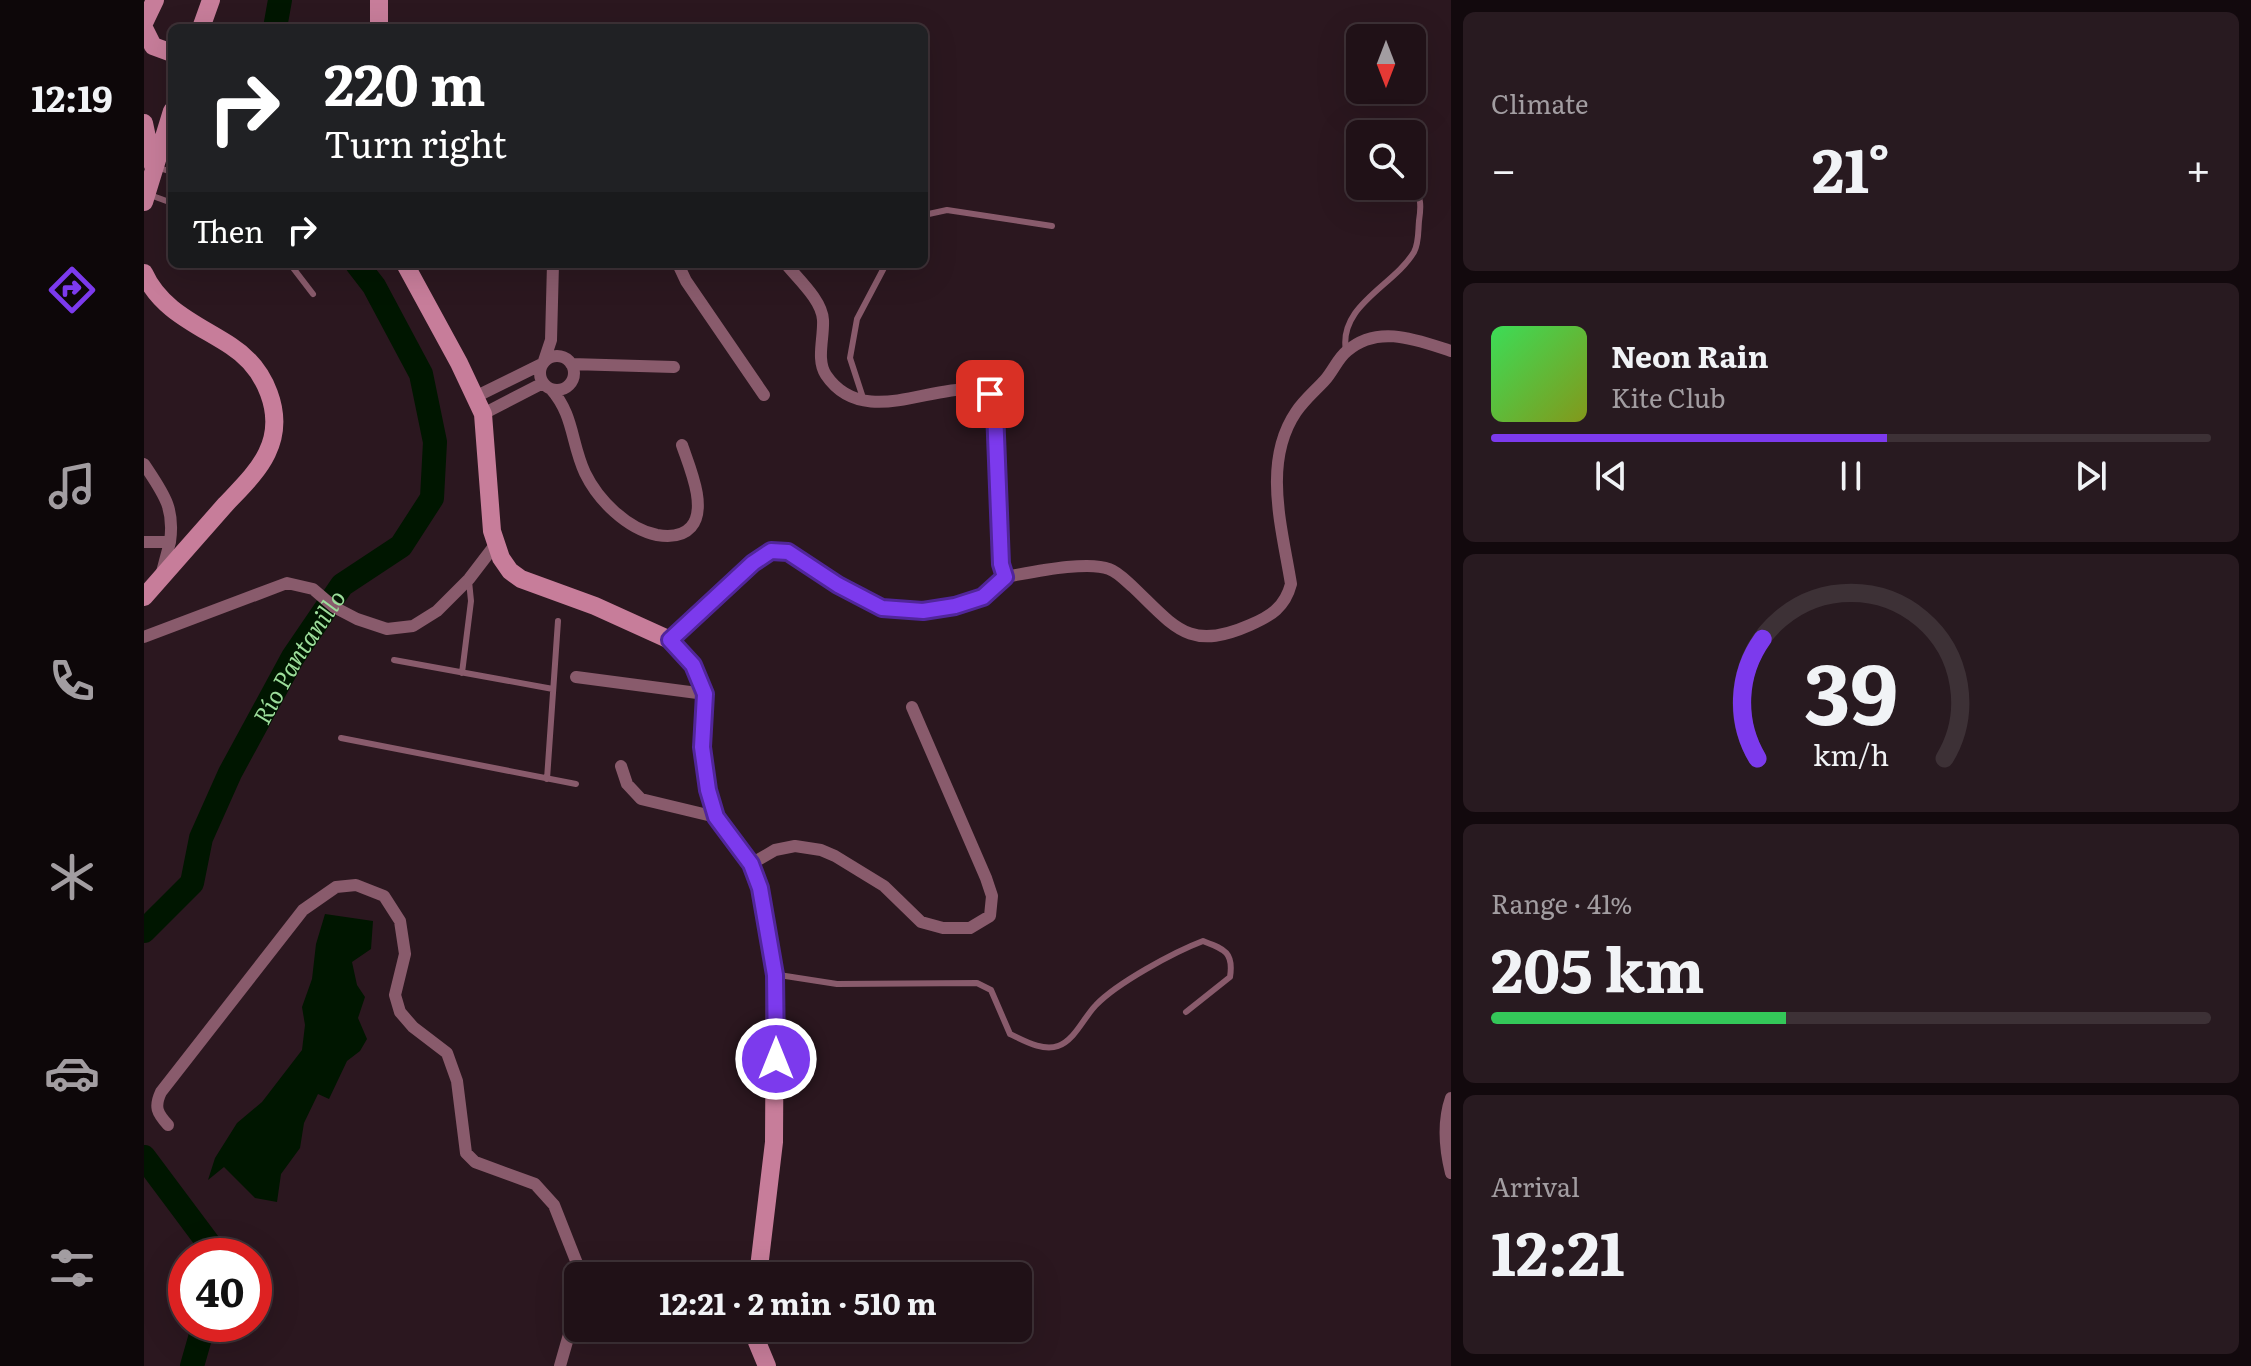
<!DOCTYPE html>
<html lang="en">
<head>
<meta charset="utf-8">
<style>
	body { margin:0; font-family:Literata,serif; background:#281a20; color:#f1f3f6; height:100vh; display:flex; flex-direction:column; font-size:30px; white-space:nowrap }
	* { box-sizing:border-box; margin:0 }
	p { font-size:26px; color:#a29da1 }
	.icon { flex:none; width:44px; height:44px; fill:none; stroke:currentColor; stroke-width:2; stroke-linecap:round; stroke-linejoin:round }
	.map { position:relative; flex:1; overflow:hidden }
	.panel { display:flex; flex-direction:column; gap:12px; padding:12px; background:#12090d; width:800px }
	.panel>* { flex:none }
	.banner { position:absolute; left:24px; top:24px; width:760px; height:244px; border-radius:12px; box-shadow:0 8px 32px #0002,0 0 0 2px #3d3136; background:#202124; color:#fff; overflow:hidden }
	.needle { width:52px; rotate:180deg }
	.controls { position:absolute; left:1202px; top:24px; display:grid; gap:16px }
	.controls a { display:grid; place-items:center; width:80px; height:80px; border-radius:12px; background:#201117; box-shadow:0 8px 32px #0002,0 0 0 2px #3d3136; font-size:40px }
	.speed { position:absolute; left:24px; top:1238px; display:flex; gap:16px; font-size:40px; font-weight:700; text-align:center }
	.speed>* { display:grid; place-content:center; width:104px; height:104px; border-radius:50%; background:#201117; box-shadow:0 8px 32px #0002,0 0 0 2px #3d3136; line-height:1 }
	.speed .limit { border:12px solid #d22; background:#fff; color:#111 }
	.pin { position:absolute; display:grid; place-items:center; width:68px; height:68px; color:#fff; margin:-34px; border-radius:16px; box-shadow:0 4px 12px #0006 }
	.me { position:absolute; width:88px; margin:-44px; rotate:0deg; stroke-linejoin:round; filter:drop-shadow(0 0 6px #0008) }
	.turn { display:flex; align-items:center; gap:28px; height:168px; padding:0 24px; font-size:36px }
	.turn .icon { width:104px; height:104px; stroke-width:2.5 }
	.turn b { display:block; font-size:56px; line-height:68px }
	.then { display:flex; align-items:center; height:76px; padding:0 24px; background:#0003; gap:16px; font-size:30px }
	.big { font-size:60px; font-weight:700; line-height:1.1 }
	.panel .widget { flex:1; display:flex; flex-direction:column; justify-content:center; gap:12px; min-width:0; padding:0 28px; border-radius:12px; background:#281a20 }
	.panel .dial { align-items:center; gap:0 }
	.dial svg { height:208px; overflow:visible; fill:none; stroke:#3d3136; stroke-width:7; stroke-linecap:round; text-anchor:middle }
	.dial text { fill:#f1f3f6; stroke:none }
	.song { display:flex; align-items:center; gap:24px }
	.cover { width:96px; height:96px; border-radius:12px; background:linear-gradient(135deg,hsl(130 70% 55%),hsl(70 70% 35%)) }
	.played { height:8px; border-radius:4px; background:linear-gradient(90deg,#7c3aed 55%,#3d3136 55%) }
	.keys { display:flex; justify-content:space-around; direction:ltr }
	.heat { display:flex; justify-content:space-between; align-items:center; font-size:44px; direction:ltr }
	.charge { height:12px; border-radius:6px; background:linear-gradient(90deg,#34c759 41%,#3d3136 0) }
	.trip { position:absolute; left:420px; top:1262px; width:468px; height:80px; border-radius:12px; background:#201117; box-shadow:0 8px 32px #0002,0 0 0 2px #3d3136; font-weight:700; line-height:80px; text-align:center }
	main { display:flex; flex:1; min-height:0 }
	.menu { display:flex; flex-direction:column; width:144px; justify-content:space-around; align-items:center; background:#0d0709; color:#a29da1 }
	.menu .icon { width:56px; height:56px }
	.menu .selected { color:#7c3aed }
	.menu b { font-size:36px; color:#f1f3f6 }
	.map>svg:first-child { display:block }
	.water { fill:#001600 }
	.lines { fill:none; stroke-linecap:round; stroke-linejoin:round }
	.river { stroke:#001600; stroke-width:24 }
	.lane { stroke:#895b6c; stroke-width:6 }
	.street { stroke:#895b6c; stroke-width:12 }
	.secondary { stroke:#c77d9a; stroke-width:18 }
	.route-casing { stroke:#51269a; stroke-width:20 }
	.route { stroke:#7c3aed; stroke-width:14 }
	.labels { text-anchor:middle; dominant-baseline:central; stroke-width:8; stroke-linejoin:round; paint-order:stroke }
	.water-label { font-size:24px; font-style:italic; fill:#9cdd9a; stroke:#210e15 }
</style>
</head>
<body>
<main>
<nav class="menu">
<b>12:19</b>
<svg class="icon selected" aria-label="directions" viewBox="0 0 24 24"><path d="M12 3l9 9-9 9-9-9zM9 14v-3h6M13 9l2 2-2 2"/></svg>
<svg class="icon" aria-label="music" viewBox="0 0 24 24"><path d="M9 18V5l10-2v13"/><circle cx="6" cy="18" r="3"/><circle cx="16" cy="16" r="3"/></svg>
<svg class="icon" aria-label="phone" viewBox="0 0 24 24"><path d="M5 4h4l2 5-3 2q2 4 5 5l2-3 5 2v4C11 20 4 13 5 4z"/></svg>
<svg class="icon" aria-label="climate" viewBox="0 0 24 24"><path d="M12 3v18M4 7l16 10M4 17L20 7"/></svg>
<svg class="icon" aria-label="car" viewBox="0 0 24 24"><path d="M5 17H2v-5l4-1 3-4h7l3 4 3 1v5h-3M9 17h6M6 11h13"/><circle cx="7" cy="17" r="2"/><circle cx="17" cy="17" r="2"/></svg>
<svg class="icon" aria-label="filters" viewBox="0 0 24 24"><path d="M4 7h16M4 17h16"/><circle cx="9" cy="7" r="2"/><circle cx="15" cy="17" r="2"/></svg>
</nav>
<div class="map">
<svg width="1307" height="1366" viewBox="0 0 1307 1366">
	<rect width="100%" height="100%" fill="#2b171f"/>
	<path class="water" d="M181 914 229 921 227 949 208 962 213 985 221 997 214 1018 223 1039 216 1051 203 1061 185 1099 174 1094 160 1123 156 1148 137 1174 133 1202 111 1198 80 1167 64 1180 71 1158 93 1123 118 1102 158 1050 161 1025 158 1007 168 979 172 944Z"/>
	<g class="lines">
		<g class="river">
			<path d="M131 28 136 0"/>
			<path id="s1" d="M0 931 48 883 57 838 86 773 149 657 198 585 257 546 288 498 291 442 277 374 230 286 213 264"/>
			<path d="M0 1157 74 1256"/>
			<path d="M48 1366 60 1324"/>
		</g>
		<path class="lane" d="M12 167 28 172
			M6 195 28 203
			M780 215 803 210 908 226
			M146 264 169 294
			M1202 351C1194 305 1250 286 1270 252 1275 243 1274 231 1275 221 1277 208 1278 195 1268 186
			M720 401 706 358 713 319 742 264
			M250 660 409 689
			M318 673 327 601 325 581
			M197 738 432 784
			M403 779 414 621
			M635 975 693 984 833 983 847 990 866 1034C879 1040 899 1052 914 1046 931 1040 940 1017 952 1005 973 983 1030 952 1059 941 1080 949 1090 952 1086 977L1042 1012"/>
		<path class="street" d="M534 264 542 281 620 395
			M642 264C654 279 678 300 679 320 680 338 672 360 682 375 717 427 782 387 828 389 834 389 841 392 846 394L851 410 857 564 861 577C885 573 943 560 965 569 974 572 982 581 989 587 1031 627 1045 652 1106 625 1127 616 1141 607 1147 584 1138 528 1118 462 1152 412 1160 400 1172 390 1181 380 1189 371 1194 358 1203 351 1234 324 1273 340 1307 351
			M396 373a17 17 0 1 1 34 0a17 17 0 1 1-34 0Z
			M400 361 407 340 409 264
			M427 364 530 367
			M407 389C430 415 427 443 441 473 454 500 483 529 513 535 525 537 539 536 547 527 564 508 545 466 538 445
			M331 397 398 364
			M339 414 399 383
			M0 464C19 493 31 507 26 542
			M0 542H26L18 572
			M0 637 143 583 169 589 190 607 213 619 243 629 269 626 293 611 325 579 351 545
			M526 640 609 563 627 551 644 552 694 585 738 608 779 611 811 606 839 597 861 577
			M432 677 561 694
			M477 766 483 784 497 799 572 817
			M607 864 631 850 651 846 677 850 691 856 740 886 777 922 799 928H826L846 916 848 896 842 878 768 707
			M1307 1098C1299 1121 1301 1149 1307 1173
			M24 1125C13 1113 10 1107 17 1092L159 910 192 887 212 885 240 896 256 921 261 954 251 995 256 1012 269 1027 303 1053 313 1081 322 1153 331 1162 391 1184 410 1205 438 1276
			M416 1366 434 1303"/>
		<path class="secondary" d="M235 0V28
			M0 23 11 0
			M0 28 9 46 28 53
			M57 28 67 0
			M0 123 9 166
			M0 202 28 111
			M261 264 315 363 339 414 348 531 357 558 366 571 377 579 451 606 526 640 549 665 561 694 558 747 564 790 572 817 607 864 616 888 631 975 630 1142 614 1276
			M0 273C17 311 55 325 87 346 121 368 142 414 123 453 114 472 96 489 81 505 54 536 27 566 0 597
			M611 1328 613 1342 623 1366"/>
	</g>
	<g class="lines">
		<g class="route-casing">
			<path id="route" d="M632 1059 631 975 616 888 607 864 572 817 564 790 558 747 561 694 549 665 526 640 609 563 627 551 644 552 694 585 738 608 779 611 811 606 839 597 861 577 857 564 851 410 846 394"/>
		</g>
		<use href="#route" class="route"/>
	</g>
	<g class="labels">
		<g class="water-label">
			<text stroke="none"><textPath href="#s1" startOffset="320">Río Pantanillo</textPath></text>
		</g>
	</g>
</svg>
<div class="controls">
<a><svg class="needle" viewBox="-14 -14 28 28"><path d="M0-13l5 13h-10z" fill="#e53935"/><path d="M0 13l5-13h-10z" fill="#a29da1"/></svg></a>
<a><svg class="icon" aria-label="search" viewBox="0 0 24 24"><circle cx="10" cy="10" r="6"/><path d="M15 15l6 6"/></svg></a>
</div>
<div class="speed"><div class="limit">40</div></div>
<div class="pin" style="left:846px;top:394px;background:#d93025"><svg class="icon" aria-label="arrive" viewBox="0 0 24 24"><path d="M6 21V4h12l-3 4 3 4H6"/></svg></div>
<svg class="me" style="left:632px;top:1059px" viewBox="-20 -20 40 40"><circle r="17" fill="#7c3aed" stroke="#fff" stroke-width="3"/><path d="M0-11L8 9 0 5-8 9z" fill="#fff"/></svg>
<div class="trip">12:21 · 2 min · 510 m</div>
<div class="banner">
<div class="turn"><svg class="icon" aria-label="right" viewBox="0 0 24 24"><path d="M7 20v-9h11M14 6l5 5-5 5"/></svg><div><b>220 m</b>Turn right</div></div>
<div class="then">Then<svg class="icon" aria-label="right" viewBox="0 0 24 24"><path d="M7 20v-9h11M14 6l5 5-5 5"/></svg></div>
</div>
</div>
<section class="panel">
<div class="widget"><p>Climate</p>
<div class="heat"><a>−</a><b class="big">21°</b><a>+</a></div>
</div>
<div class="widget">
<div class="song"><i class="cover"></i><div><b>Neon Rain</b><p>Kite Club</p></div></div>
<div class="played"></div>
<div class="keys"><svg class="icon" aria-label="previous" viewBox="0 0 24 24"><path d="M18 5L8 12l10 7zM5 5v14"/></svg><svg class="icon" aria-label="pause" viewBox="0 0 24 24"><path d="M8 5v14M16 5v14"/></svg><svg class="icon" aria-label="next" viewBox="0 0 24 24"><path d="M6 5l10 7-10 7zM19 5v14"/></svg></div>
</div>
<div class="widget dial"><svg viewBox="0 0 100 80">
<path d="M14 69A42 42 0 1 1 86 69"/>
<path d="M14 69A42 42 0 0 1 16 23" stroke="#7c3aed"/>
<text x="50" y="56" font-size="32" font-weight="700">39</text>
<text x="50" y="72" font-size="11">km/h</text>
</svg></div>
<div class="widget"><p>Range · 41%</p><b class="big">205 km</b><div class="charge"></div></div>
<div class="widget"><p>Arrival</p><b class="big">12:21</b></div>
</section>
</main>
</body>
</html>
